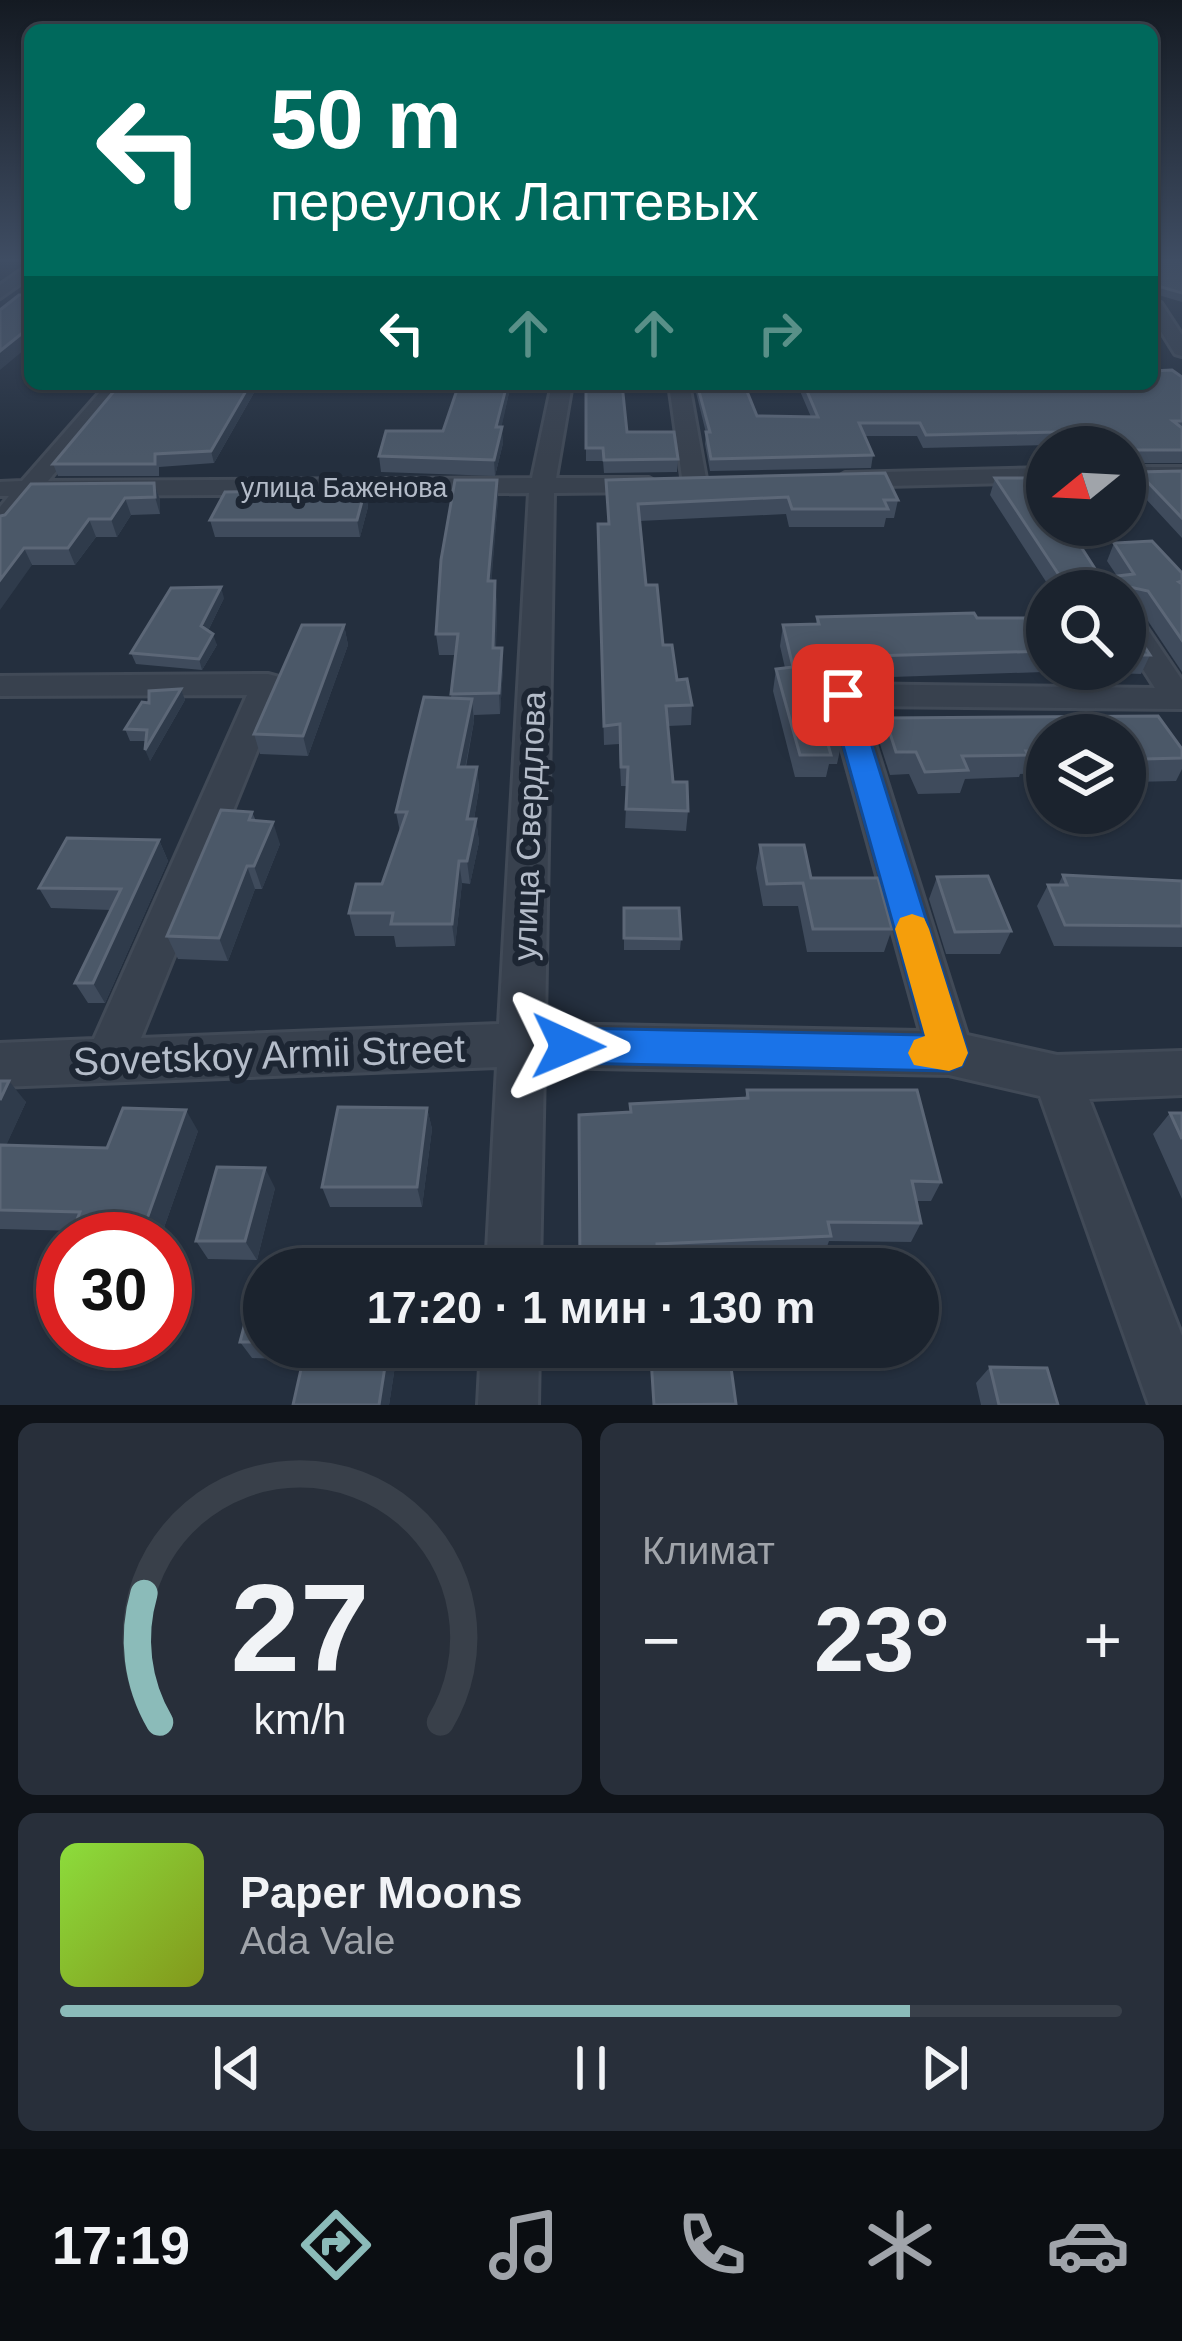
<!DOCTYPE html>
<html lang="ru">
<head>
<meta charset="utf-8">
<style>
	body { margin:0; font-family:Helvetica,sans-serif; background:#282f3a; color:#f1f3f6; height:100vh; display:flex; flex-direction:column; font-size:45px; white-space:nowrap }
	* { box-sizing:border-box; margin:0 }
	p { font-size:39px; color:#a0a4aa }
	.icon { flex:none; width:66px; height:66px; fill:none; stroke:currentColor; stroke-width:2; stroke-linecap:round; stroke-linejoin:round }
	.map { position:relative; height:1405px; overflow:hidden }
	.details { display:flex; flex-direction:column; gap:18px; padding:18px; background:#0f1319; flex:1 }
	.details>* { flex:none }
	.guide { position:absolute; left:24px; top:24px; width:1134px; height:366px; border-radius:18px; box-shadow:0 3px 9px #0004,0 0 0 3px #39404a; background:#00695c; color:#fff; overflow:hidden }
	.needle { width:78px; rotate:252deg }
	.controls { position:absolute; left:1026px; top:426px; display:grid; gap:24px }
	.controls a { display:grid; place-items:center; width:120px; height:120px; border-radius:50%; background:#1b232e; box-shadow:0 3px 9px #0004,0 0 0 3px #39404a; font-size:60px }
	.speed { position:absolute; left:36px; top:1212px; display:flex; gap:24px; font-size:60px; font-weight:700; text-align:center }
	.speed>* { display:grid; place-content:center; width:156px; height:156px; border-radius:50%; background:#1b232e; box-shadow:0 3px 9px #0004,0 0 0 3px #39404a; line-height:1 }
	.speed .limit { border:18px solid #d22; background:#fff; color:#111 }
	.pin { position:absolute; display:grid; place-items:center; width:102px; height:102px; color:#fff; margin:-51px; border-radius:24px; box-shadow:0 6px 18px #0006 }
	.me { position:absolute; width:132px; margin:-66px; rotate:91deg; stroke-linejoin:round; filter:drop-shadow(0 0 9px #0008) }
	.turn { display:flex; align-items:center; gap:42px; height:252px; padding:0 48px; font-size:54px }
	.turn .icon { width:156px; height:156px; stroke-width:2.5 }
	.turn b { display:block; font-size:84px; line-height:102px }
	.lanes { display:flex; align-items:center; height:114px; padding:0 48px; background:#0003; justify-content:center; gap:60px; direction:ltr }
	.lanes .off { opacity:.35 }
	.big { font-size:90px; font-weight:700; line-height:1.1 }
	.details .tile { flex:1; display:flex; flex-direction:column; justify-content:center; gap:18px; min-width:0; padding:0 42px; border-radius:18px; background:#282f3a }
	.details .dial { align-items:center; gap:0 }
	.dial svg { height:312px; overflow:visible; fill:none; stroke:#39404a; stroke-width:7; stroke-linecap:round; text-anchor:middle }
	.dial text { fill:#f1f3f6; stroke:none }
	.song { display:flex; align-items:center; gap:36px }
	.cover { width:144px; height:144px; border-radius:18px; background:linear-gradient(135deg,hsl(90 70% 55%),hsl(70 70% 35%)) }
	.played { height:12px; border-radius:6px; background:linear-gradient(90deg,#8bbbb9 80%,#39404a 80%) }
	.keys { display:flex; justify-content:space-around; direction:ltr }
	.heat { display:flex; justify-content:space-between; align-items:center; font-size:66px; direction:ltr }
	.details .tiles { flex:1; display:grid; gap:18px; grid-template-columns:1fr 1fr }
	.tile:last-child { grid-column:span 2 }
	.trip { position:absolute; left:243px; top:1248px; width:696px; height:120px; border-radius:60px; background:#1b232e; box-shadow:0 3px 9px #0004,0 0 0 3px #39404a; font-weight:700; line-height:120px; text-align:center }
	.menu { display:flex; height:192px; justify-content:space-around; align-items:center; background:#0b0e12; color:#a0a4aa }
	.menu .icon { width:84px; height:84px }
	.menu .current { color:#8bbbb9 }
	.menu b { font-size:54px; color:#f1f3f6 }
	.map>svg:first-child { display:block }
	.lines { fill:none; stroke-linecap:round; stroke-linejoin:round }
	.street-casing { stroke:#414a57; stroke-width:6 }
	.street { fill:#38414e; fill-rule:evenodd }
	.wall { fill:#3f4b5c }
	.shaded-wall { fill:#2f3b4b }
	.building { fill:#4b5868; stroke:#5c6777; stroke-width:3 }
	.route { fill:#1a73e8; stroke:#114b97; stroke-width:3 }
	.slow { fill:#f59e0b }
	.labels { text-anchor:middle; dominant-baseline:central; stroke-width:12; stroke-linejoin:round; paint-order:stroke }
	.far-street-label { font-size:27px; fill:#b4bcc9; stroke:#1d2633 }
	.street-label { font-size:33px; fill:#b4bcc9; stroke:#1d2633 }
	.near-street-label { font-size:39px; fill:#b4bcc9; stroke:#1d2633 }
</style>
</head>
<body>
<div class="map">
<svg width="1182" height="1405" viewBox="0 0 1182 1405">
	<rect width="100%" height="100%" fill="#242f3e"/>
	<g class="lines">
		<g class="street-casing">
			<path id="street" d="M30 264V277L0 298V285Z
				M1152 302 1161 303 1182 335V356L1175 354 1152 317Z
				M107 384H128L48 481 532 478 552 384H572L556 478H649L661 485 649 492 554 493 545 1024 920 1031 827 695 831 687 843 684 1155 688 1125 641V609L1136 612 1182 680V709L863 706 967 1035 1057 1055 1182 1051V1095L1089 1099 1182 1336V1405H1149L1040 1096 949 1075 544 1067 540 1269H486L497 1067 0 1087V1043L94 1039 247 695 0 696V676L268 674 279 677 284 684 141 1038 499 1024 529 493 36 496 9 529 0 531V507L9 496H0V482L22 481Z
				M669 384H689L707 484 704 489 695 491 683 484Z
				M1125 467H1182V481H1125Z
				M1047 468V482L845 487 833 480 845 473Z
				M481 1347H539L538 1405H478Z"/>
		</g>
		<use href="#street" class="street"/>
	</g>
	<path class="wall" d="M1152 260H1182V302L1155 294Z
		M1182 377V463H1125V447H1097L1094 444 923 448 917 436H865L873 455 871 468 710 471 705 444 706 433 694 384H744L757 416 811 417 797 384H1152Z
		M120 384H263H259L214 463 159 467V476H58L53 464Z
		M459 384H511L501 427 503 443 495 476 381 472 379 456 443 431Z
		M586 384 627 432 678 459 677 472 604 473 603 461H586Z
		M1182 471V538L1133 485 1138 472Z
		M995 478 1101 578 1117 576 1107 561 1114 543 1182 573V672L1140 609 1129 607V623L1150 655 1141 674 1115 673 1113 669H1125V591H1052L990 495Z
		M497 480 498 499 491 581 497 601 496 648 503 668 500 714 474 715V721L466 767H477L479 789 474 819H476L479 842 470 884 462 883 455 946 396 947 394 936H355L349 913 382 884 400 832 396 812 451 698 456 655H439L436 634Z
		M606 480 898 500 894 518H886L884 527H789L786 514 639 521 646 585 663 645 677 680 692 705 691 725 668 726 673 782 688 811 686 831 625 828 627 786H621L619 744 604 745 598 524H608Z
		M154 483 160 500V514L131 515 117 537H96L75 565H32L0 516Z
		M365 490 368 507 360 537H215L210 520Z
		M224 598 208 631 217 645 202 670 136 664 131 653Z
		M817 617 977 618 1047 642V663L1043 672 832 679 829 684 842 741 837 764H829L826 777H795L773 691 776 669 785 668 780 646 783 625 816 624Z
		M344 625 348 645 308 756 260 754 254 734Z
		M181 689 185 700 150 761 146 741H130L125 729 149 703Z
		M1158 716 1182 749V769L1176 781 1132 782 1125 771V735H1047V773L1020 774 1019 777 965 779 960 793 918 794 909 774 890 775 879 741 885 718Z
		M252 812 256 821 280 844 262 889H255L228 961 178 959 167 936Z
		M159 840 168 861 105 1003H88L75 983 111 910 51 908 39 888Z
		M760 845 892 929 884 952H807L798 906H763L756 868Z
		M1063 875 1182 881V947L1054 946 1037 906 1048 885H1058Z
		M937 877 1011 931 1000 954H946L929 899Z
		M624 908 681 939 680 950H624Z
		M0 1081 26 1102 6 1145 107 1148 198 1131 160 1239H85L78 1231 0 1229Z
		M747 1090 941 1182 931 1201H916L921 1223 911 1242 829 1241 824 1255 658 1262 630 1112V1104L745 1098Z
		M427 1108 432 1129 422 1207H330L322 1187Z
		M1170 1113H1182V1199L1153 1134Z
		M275 1188 257 1260 208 1259 196 1241Z
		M264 1277V1347H398L389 1405 303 1360 252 1358 240 1342Z
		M582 1347H660L659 1350 582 1351Z
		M990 1367 1058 1405H981L976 1383Z"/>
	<path class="shaded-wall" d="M30 327V345L0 370V351Z
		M250 384H259L214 463 211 451Z
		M507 384H511L498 443 496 427Z
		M502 427 503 443 495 476 494 460Z
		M497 480 498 499 490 601 488 581Z
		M154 483 160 500V514L155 497Z
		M365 490 368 507 360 537 357 520Z
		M125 498 131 515 117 537 111 519Z
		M89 519 96 537 75 565 68 548Z
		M24 548 32 565 0 610V580Z
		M495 581 497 601 495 668 493 648Z
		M221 587 224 598 205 637 201 626Z
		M344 625 348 645 308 756 303 736Z
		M213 634 217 645 202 670 199 659Z
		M502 648 503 668 500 714 499 693Z
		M836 657 832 679 823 696 827 674Z
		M181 689 185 700 150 761 145 750Z
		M472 699 474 721 461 789 458 767Z
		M477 767 479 789 470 842 467 819Z
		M476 819 479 842 470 884 467 861Z
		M273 822 280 844 262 889 254 866Z
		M159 840 168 861 105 1003 93 983Z
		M459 861 462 883 455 946 452 924Z
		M247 866 255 889 228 961 219 938Z
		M9 1081 26 1102 0 1159V1100Z
		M427 1108 432 1129 422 1207 417 1187Z
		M186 1110 198 1131 160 1239H150L143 1230Z
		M265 1168 275 1188 257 1260 245 1241Z
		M388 1347H398L389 1405H379Z"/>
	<path class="building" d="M1152 260H1182V293L1158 286H1152Z
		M19 295H30V327L0 351V310Z
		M1172 370 1182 377V421H1173L1182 428V450H1130L1126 459 1125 447H1114L1098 431 926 435 920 423H859L873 455 711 459 706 432H710L697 384H744L757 416 818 417 804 384H1152V371Z
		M120 384H250L211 451 155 454V464H53Z
		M459 384H507L496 427H502L494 460 379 456 386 431H443Z
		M586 384H622L627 432H674L678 459 604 460 603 448H586Z
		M1182 471V518L1138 472Z
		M885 473 898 500H884L888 509H792L788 497 638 504 646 585H657L663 645H672L677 680 687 679 692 705 666 706 673 782H687L688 811 626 809 628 767H621L620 724 604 726 598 524H609L606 480Z
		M995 478H1037L1047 494V525H1067L1101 578 1134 574 1114 543 1152 541 1182 573V581L1179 582 1182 584V640L1148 591 1130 587 1129 623 1150 655H1125V591H1085L1077 578H1061Z
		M455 480H497L488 581H495L493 648H502L499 693 451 694 458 634H436L441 560Z
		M154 483 155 497 125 498 111 519H89L68 548H24L0 580V516L5 515 31 484Z
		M365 490 357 520H210L225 492Z
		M221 587 201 626 213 634 199 659 131 653 171 588Z
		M974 613 977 618H1033L1047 642V651L836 657 827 674 842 741H827L831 755H800L776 669 793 667 783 625 819 624 817 617Z
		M302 625H344L303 736 254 734Z
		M181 689 145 750 147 730 125 729 142 702 149 703V691Z
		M424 697 472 699 458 767H477L467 819H476L467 861H459L452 924H391L393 913H349L356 884H382L407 812H396Z
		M1158 716 1182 749V758L1144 759 1137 749H1125V735H1047V751H1026L1028 755 962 756 968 770 925 772 916 752H896L885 718Z
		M221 810 252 812 249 820 273 822 254 866H247L219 938 167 936Z
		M67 838 159 840 93 983H75L121 889 39 888Z
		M760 845H804L811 878H878L892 929H813L803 883 767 884Z
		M1063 875 1182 881V926L1065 925 1048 885H1067Z
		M988 876 1011 931 955 932 937 877Z
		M624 908H679L681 939 624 938Z
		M0 1081H9L0 1100Z
		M747 1090H917L941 1182 912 1181 921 1223 828 1222 831 1236 657 1244 658 1269H580L579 1115 631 1112 630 1104 748 1098Z
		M338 1107 427 1108 417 1187H322Z
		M123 1108 186 1110 143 1230 74 1227 80 1212 0 1210V1145L107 1148Z
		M1170 1113H1182V1139Z
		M217 1167 265 1168 245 1241H196Z
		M257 1277H264V1342H240Z
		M306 1347H388L379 1405H293Z
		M729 1353 736 1404 654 1405 651 1358Z
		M990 1367 1047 1368 1058 1405H999Z"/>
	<linearGradient id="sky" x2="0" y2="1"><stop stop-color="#141a22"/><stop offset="0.57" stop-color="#3f4d63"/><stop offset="1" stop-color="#3f4d63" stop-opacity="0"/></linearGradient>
	<rect width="1182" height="457" fill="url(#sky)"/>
	<path class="route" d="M843 686 856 695 968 1053 962 1066 949 1071 568 1063 555 1058 549 1046 555 1033 568 1028 924 1035 829 695Z"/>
	<path class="slow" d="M912 914 924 918 929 929 968 1053 962 1066 949 1071 914 1065 908 1053 914 1040 925 1036 895 929 900 918Z"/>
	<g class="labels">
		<g class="far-street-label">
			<text x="344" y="488">улица Баженова</text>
		</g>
		<g class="street-label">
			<text transform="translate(529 826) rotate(-88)">улица Свердлова</text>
		</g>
		<g class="near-street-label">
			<text transform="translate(269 1055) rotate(-2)">Sovetskoy Armii Street</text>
		</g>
	</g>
</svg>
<div class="controls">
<a><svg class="needle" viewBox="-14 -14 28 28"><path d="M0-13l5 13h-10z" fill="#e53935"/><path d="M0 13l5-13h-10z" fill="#a0a4aa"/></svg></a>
<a><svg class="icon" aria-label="search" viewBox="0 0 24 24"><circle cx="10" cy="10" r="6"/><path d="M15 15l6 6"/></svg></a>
<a><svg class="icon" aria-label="layers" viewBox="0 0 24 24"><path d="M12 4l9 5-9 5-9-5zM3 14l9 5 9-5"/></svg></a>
</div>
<div class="speed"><div class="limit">30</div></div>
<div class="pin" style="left:843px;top:695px;background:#d93025"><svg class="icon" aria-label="arrive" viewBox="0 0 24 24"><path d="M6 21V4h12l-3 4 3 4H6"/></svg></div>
<svg class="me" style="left:568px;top:1046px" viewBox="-20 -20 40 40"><path d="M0-17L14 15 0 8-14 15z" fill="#1a73e8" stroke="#fff" stroke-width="4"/></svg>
<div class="trip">17:20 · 1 мин · 130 m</div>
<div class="guide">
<div class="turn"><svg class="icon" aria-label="left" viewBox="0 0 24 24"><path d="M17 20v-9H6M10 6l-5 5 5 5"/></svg><div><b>50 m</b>переулок Лаптевых</div></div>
<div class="lanes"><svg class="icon" aria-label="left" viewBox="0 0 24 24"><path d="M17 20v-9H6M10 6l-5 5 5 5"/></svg><svg class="icon off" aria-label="ahead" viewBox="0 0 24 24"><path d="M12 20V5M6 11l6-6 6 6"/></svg><svg class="icon off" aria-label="ahead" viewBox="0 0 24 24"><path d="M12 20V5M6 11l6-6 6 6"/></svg><svg class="icon off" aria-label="right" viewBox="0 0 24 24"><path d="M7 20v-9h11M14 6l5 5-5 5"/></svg></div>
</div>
</div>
<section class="details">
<div class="tiles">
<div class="tile dial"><svg viewBox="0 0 100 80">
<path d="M14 69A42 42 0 1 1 86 69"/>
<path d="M14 69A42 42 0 0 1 10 36" stroke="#8bbbb9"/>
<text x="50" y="56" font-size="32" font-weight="700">27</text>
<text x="50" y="72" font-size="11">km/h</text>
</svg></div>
<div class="tile"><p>Климат</p>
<div class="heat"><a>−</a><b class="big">23°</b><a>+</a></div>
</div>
<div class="tile">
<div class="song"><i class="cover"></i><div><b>Paper Moons</b><p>Ada Vale</p></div></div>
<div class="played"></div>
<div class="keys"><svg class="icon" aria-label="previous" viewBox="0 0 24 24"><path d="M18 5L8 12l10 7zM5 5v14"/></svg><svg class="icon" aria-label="pause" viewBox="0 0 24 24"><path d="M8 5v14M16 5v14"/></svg><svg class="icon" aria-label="next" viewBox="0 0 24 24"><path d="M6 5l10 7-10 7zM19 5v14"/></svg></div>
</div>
</div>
</section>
<nav class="menu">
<b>17:19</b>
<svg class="icon current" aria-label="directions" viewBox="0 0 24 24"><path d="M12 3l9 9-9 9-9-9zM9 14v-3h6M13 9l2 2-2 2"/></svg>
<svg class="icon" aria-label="music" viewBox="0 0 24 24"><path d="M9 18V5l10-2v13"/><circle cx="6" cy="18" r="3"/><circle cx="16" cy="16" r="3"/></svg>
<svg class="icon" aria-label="phone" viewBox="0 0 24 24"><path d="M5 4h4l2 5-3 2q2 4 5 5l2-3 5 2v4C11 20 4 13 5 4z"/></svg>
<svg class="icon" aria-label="climate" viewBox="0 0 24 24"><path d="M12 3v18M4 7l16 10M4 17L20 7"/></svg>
<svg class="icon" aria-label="car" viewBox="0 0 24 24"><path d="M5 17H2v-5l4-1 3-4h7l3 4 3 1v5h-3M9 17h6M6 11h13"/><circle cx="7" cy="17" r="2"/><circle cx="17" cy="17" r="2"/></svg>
</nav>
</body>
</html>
